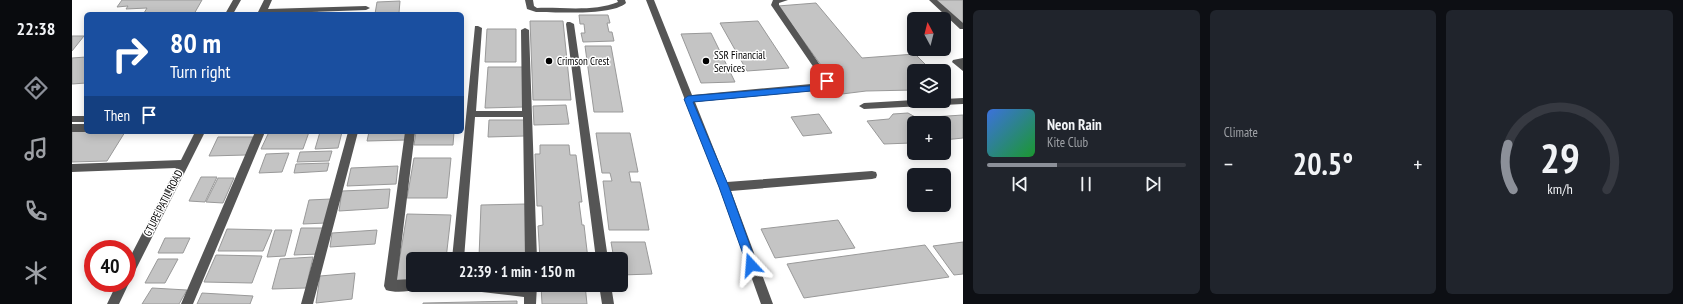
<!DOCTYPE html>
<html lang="en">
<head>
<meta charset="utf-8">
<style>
	body { margin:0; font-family:"PT Sans Narrow",sans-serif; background:#20242c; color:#f1f3f6; height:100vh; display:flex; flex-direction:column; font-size:15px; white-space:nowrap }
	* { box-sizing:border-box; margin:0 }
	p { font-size:13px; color:#9ea1a6 }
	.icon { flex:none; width:22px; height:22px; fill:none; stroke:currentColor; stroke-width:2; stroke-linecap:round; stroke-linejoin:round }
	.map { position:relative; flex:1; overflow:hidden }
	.sheet { display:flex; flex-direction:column; gap:10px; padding:10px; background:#0d0f14; width:720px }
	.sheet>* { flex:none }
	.hud { position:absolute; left:12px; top:12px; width:380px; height:122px; border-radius:6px; box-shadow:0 2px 10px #0003; background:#1a4fa0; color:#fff; overflow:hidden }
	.needle { width:26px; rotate:353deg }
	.buttons { position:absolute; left:835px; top:12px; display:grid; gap:8px }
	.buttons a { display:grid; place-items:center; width:44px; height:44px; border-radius:6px; background:#171b24; box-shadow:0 2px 10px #0003; font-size:20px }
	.speed { position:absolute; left:12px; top:240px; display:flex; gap:8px; font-size:20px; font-weight:700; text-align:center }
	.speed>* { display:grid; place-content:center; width:52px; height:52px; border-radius:50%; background:#171b24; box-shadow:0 2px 10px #0003; line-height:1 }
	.speed .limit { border:6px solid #d22; background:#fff; color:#111 }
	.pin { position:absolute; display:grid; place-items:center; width:34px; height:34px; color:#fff; margin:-17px; border-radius:8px; box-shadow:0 2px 6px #0006 }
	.me { position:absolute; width:44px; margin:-22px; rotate:341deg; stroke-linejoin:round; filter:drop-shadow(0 0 3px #0008) }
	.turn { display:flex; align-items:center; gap:14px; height:84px; padding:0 20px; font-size:18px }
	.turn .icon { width:52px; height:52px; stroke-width:2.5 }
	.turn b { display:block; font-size:28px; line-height:34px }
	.then { display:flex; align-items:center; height:38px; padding:0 20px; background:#0003; gap:8px; font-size:15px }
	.big { font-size:30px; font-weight:700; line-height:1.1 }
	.sheet .tile { flex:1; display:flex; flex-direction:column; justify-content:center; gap:6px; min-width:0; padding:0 14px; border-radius:6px; background:#20242c }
	.sheet .dial { align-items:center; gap:0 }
	.dial svg { height:104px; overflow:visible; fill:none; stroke:#363941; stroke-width:7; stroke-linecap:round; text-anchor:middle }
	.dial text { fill:#f1f3f6; stroke:none }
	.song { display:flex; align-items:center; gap:12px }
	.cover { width:48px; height:48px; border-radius:6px; background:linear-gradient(135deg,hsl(220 70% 55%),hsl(130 70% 35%)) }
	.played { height:4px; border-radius:2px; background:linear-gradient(90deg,#8c9099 35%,#363941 35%) }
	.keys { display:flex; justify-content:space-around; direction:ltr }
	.heat { display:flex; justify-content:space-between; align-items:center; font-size:22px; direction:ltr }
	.sheet .tiles { flex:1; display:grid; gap:10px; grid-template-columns:repeat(3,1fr) }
	.trip { position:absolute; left:334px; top:252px; width:222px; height:40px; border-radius:6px; background:#171b24; box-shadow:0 2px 10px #0003; font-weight:700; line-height:40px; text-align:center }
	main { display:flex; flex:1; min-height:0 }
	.dock { display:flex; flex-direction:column; width:72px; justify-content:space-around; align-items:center; background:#090b0e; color:#9ea1a6 }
	.dock .icon { width:28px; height:28px }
	.dock .selected { color:#8c9099 }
	.dock b { font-size:18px; color:#f1f3f6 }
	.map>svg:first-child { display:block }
	.building { fill:#c4c4c4; stroke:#999 }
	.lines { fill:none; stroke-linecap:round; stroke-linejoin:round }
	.minor { fill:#555; fill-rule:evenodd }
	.route { fill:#1a73e8; stroke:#114b97 }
	.poi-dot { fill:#000; stroke:#fff; stroke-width:1.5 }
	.labels { text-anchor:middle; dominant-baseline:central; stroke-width:3; stroke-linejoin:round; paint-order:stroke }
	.poi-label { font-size:11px; fill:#000; stroke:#fff; text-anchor:start }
	.street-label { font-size:11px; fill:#000; stroke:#fff }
</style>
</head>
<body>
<main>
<nav class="dock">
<b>22:38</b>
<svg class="icon selected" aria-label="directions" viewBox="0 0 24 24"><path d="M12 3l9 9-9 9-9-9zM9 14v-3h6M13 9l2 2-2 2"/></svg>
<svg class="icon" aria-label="music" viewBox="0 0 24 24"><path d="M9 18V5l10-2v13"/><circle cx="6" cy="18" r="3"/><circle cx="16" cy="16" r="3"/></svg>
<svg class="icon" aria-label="phone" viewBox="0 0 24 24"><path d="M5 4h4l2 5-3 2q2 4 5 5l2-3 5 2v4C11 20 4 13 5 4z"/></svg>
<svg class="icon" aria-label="climate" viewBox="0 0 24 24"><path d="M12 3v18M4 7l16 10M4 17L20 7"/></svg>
</nav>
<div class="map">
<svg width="891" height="304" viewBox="0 0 891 304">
	<rect width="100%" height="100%" fill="#fff"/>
	<path class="building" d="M50 0H130L122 14H126H67L72 13 75 8 54 9 56 6 45 7Z
		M863 0H891V24Z
		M328 1 327 13 303 14 305 2Z
		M744 3 790 58 843 54 860 71H842V90L794 91 770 94 706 6Z
		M209 12H246L245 14H208Z
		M507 15H536L538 23H535L537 32H540L542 41 511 42 509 33H513L512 24H508Z
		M458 21H491L499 100H461Z
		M686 21 717 68 675 71 648 23Z
		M415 29H444V62H413Z
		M639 33 663 82 629 83 609 34Z
		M0 36H12L0 51Z
		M513 46H539L551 112H522Z
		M14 57V83L0 84V58Z
		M416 67H451L452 107 413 108Z
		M494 105 497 124 462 125 461 106Z
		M836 113 845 118 891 115V138L872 140V123H842V138L839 143 812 144 795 121 817 119 821 114Z
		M747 114 760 133 731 136 719 117Z
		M417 120H452L453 136 416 137Z
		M14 129V132H53L35 161 0 162V130Z
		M197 132H237L231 149H189Z
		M248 132H270L266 148 243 149Z
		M297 132H336L335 140 295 141Z
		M344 132H382L381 145H342Z
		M524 133H558L566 172H557L559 182H568L577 230H537L531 181H540L538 173H530Z
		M146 137H181L174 155 137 156Z
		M468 145H497L498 155H504L510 202H507L510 225H512L516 259H468L466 226 471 225 470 206H465L463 154H468Z
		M260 151 257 161 225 162 228 152Z
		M217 153 210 172 187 173 194 154Z
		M342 158H379L375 198H335Z
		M257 163 255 171 222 173 224 164Z
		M326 166 324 184 275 186 279 168Z
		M129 177H145L133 202 117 201Z
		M146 178H162L151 203 134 202Z
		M318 189 316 208 267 211 270 191Z
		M259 199 254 223 231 224 237 200Z
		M454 204 456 257H407L409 205Z
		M335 214 379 215 374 259H341V280H324Z
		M766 220 783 248 703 258 689 229Z
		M229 228H253L247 254 222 255Z
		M155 229 200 230 191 251H146Z
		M203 230H220L213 256 195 257Z
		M305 230 303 244 258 247 260 233Z
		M93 238H118L111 253H86Z
		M539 242H573L580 274 549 275V259H542Z
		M891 242V274L882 275 861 246Z
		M853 245 877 277 732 298 715 264Z
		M144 255 190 256 180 283 132 282Z
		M241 257 234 288 200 289 208 259Z
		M86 259H106L93 283H73Z
		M283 273 280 299 244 303 248 276Z
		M469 285H513L515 304H470Z
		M80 288 115 290 107 304H70Z
		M130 293 181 296 178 304H125Z
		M445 301V304H351V303Z"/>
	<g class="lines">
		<path class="minor" d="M161 0H169L161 14H153Z
			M192 0H200L196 9 294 6 298 8 294 10 185 14Z
			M453 0H461L462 6 465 8C491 7 522 12 546 2L545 0H553L554 3C540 16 484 12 464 12L455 9Z
			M574 0H582L620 95 750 83 751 81 699 5 701 0H716L707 3V5L759 81 757 87 750 90 623 102 655 182 800 171 804 172 805 175 804 178 800 179 659 191 701 304H689L647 187Z
			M857 0H865L891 23V29H888Z
			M495 22H498L502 24 536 259H524L494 24Z
			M403 26H406L410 28 404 111H450L449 30 453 28 457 30 465 259H453L451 117H403L392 259H380Z
			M891 58V71L880 62 881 60Z
			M891 98V104L792 109 787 106 792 103 842 100 872 101V99Z
			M0 116H14V122H0Z
			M0 124H14V132H0Z
			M123 132H133L59 279 56 280 57 283 47 304H35L45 283H55V263L104 168 0 172V164L109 160Z
			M183 132H193L121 304H109Z
			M276 132H286L241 304H229Z
			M333 132H343L325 280 341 279V285H347L345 289C337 292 322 293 314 290L312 286Z
			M395 285H465L464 304H452V297L401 291 397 289Z
			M527 285H539L542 304H530Z"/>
	</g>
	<path class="route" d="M755 78 759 81 758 85 750 90 621 102 657 187 685 265 683 268 679 270 676 268 647 187 612 99 616 96 748 85Z"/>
	<g class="poi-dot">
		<circle cx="477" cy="61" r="4"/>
		<circle cx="634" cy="61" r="4"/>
	</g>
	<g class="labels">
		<g class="poi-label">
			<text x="642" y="55">SSR Financial<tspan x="642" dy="13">Services</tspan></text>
			<text x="485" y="61">Crimson Crest</text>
		</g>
		<g class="street-label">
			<text transform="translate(91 203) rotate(-63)">GTUPE PATIL ROAD</text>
		</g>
	</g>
</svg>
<div class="buttons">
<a><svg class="needle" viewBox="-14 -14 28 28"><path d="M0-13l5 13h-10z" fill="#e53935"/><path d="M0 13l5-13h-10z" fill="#9ea1a6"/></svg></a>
<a><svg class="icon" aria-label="layers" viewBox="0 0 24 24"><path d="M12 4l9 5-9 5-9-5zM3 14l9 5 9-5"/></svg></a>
<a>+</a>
<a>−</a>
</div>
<div class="speed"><div class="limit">40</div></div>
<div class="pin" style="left:755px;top:81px;background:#d93025"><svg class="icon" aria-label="arrive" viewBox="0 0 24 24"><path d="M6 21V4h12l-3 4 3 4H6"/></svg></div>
<svg class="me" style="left:679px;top:265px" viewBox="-20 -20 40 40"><path d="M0-17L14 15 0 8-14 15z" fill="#1a73e8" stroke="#fff" stroke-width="4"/></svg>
<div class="trip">22:39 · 1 min · 150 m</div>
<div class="hud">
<div class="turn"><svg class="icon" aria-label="right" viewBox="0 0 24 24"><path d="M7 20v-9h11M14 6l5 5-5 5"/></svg><div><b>80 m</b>Turn right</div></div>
<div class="then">Then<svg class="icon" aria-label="arrive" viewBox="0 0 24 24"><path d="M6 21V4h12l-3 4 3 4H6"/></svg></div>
</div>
</div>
<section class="sheet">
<div class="tiles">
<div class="tile">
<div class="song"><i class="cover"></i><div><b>Neon Rain</b><p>Kite Club</p></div></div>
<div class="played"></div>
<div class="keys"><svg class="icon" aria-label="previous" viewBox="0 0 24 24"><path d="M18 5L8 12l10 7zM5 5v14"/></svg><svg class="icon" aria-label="pause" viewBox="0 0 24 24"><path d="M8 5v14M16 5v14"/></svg><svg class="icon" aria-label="next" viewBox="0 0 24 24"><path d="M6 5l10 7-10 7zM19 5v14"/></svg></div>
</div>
<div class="tile"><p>Climate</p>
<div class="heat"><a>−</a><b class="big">20.5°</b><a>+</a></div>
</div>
<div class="tile dial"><svg viewBox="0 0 100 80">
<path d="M14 69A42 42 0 1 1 86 69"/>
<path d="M14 69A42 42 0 0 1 10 34" stroke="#8c9099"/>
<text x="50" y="56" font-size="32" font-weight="700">29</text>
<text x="50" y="72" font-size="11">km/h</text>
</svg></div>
</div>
</section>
</main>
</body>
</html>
